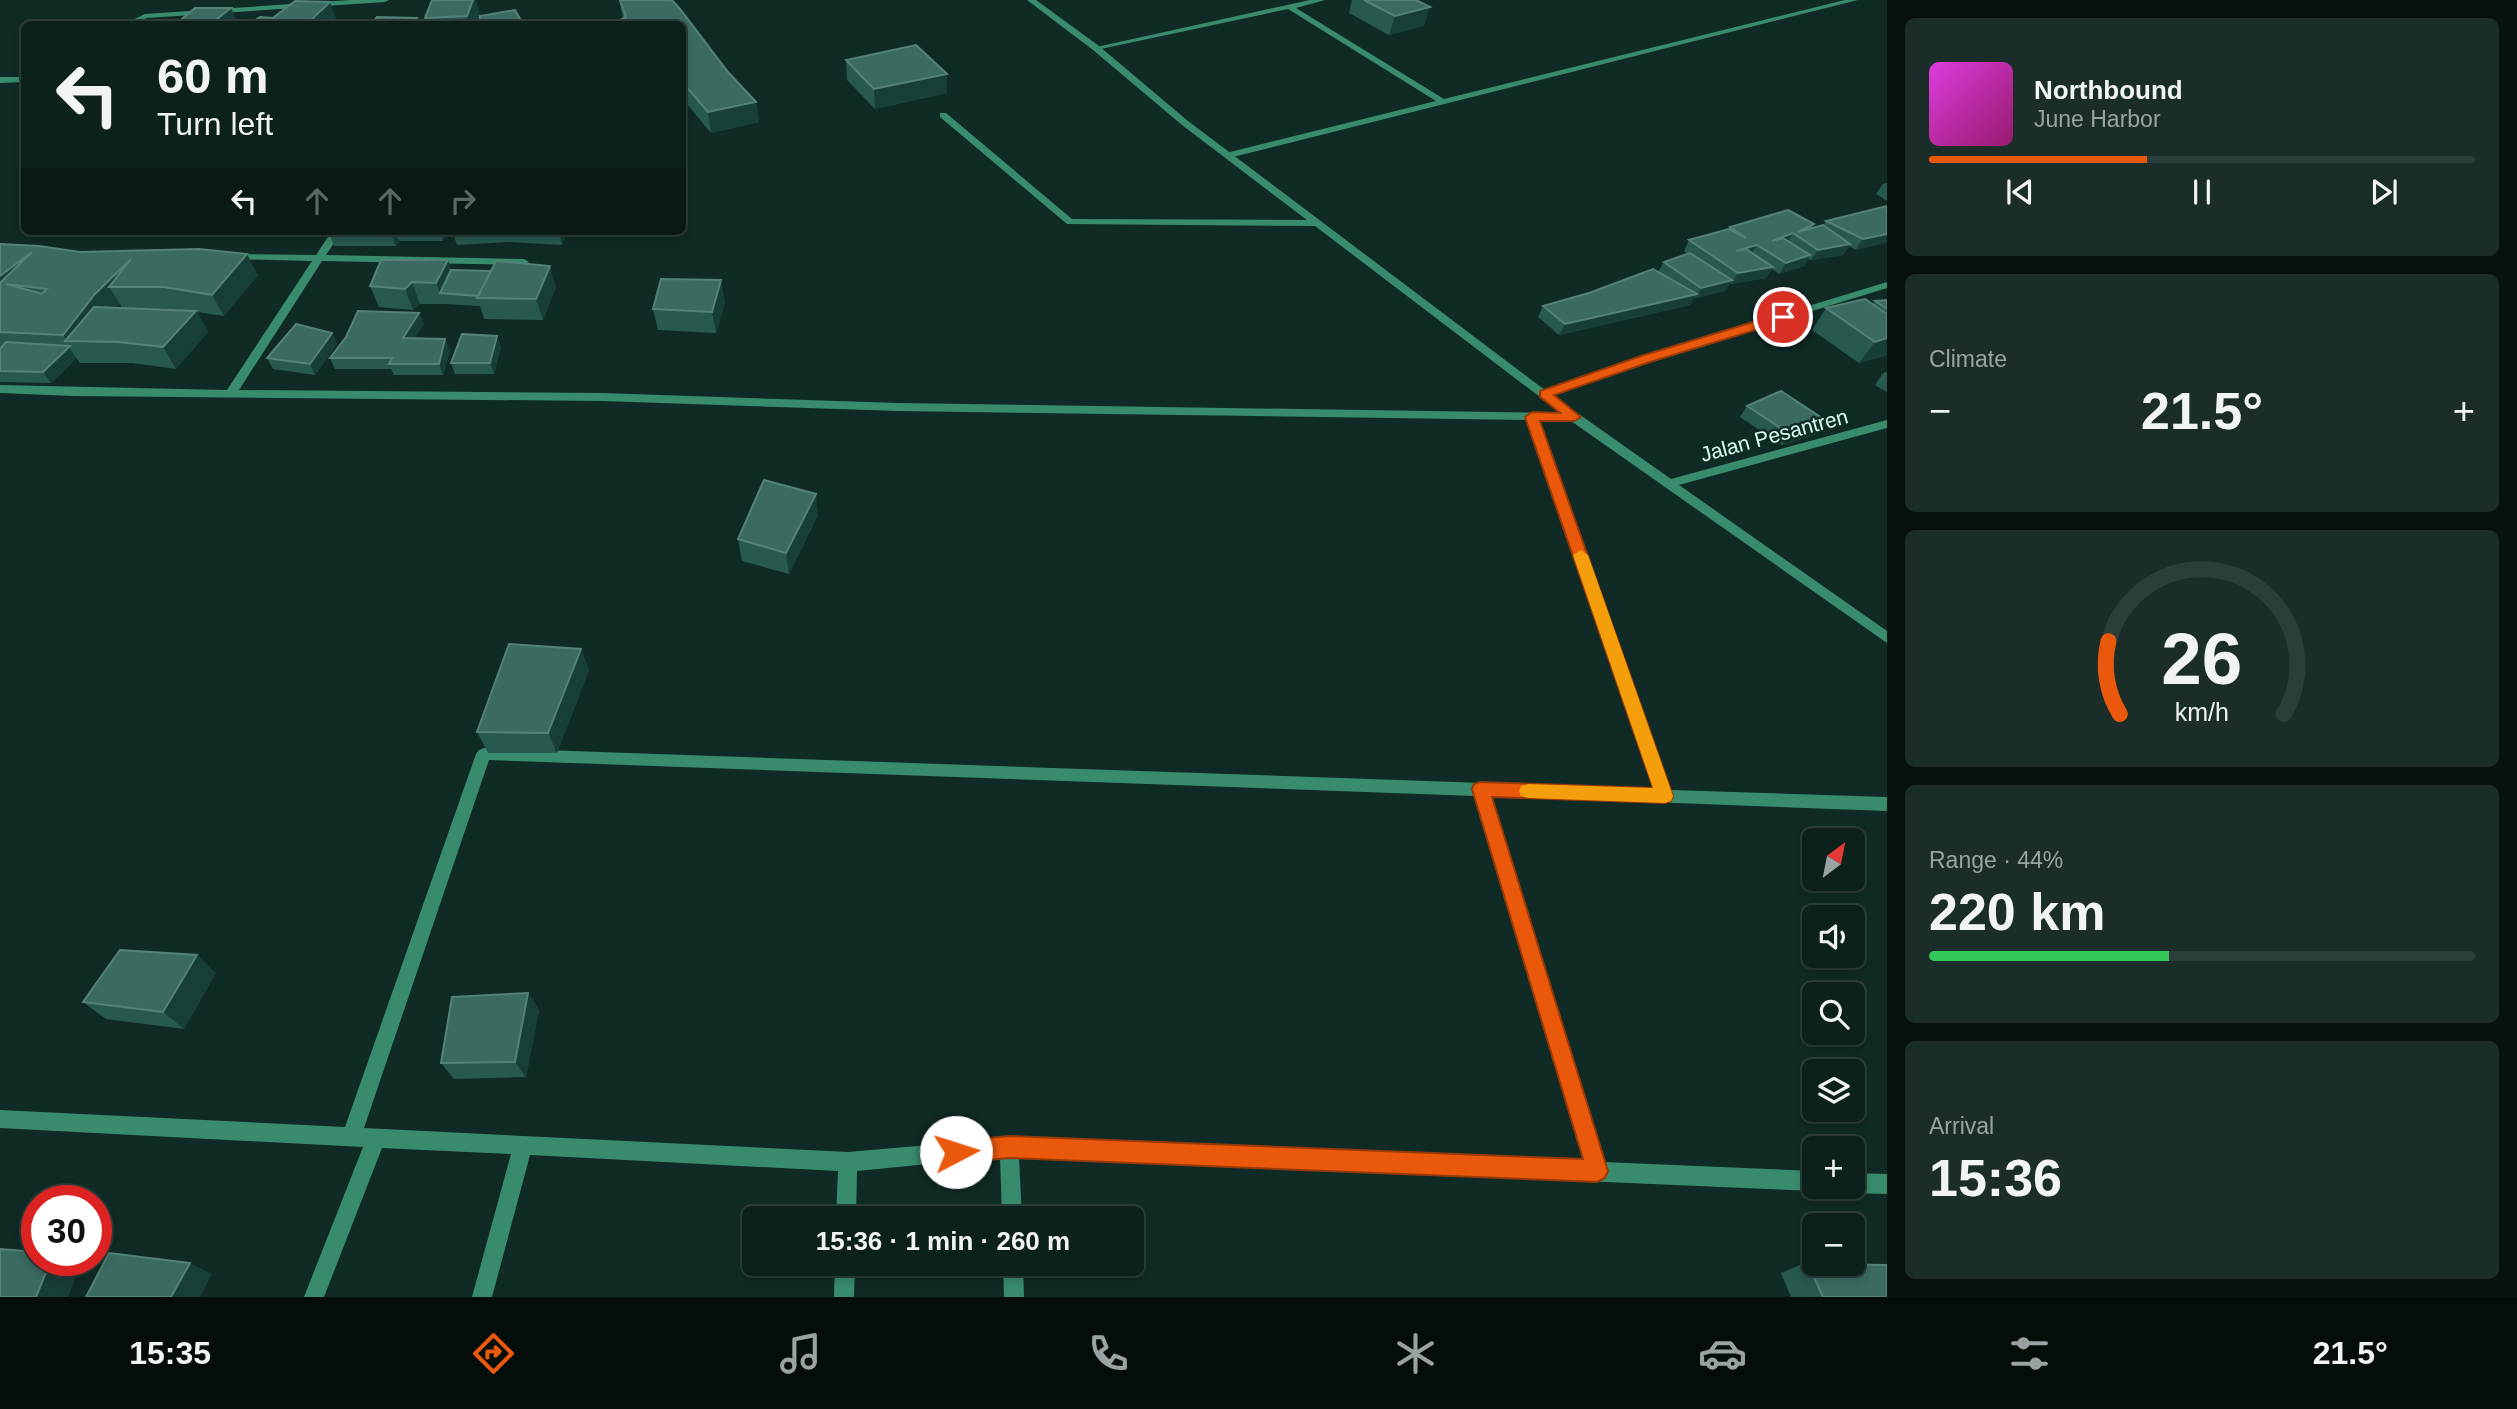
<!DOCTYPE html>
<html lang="en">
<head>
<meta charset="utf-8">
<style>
	body { margin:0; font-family:Arial,sans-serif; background:#1a2d29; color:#f1f3f6; height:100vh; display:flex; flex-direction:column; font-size:26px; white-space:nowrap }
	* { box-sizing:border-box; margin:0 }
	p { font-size:23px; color:#9aa3a3 }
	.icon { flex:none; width:38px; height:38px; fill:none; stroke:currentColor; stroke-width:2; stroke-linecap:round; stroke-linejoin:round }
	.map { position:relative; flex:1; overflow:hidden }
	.sheet { display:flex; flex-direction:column; gap:18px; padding:18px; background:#07120f; width:630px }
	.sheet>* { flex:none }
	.banner { position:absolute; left:21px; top:21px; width:665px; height:214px; border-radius:10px; box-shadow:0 4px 10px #0003,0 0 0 2px #2c3e3b; background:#0c201c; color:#f1f3f6; overflow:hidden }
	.needle { width:46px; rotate:32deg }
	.controls { position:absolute; left:1802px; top:828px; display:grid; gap:14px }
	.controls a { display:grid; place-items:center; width:63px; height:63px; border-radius:10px; background:#0c201c; box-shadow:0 4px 10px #0003,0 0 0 2px #2c3e3b; font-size:35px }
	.speed { position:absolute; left:21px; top:1185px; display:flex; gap:14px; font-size:35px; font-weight:700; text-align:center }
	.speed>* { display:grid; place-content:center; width:91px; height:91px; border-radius:50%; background:#0c201c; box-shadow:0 4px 10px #0003,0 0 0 2px #2c3e3b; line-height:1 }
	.speed .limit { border:10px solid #d22; background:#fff; color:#111 }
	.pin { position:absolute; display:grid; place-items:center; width:60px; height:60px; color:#fff; margin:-30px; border:4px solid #fff; border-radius:50%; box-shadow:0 2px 7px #0007 }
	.me { position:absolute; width:77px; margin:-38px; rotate:85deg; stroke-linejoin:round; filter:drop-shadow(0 0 5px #0008) }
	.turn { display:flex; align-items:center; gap:24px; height:147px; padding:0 21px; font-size:32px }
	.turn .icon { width:91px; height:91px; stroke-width:2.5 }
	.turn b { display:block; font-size:49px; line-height:60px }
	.lanes { display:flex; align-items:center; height:66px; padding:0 21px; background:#0003; justify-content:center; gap:35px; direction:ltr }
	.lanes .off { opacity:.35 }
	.big { font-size:52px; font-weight:800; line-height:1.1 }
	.sheet .tile { flex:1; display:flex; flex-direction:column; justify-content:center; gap:10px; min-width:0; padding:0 24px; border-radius:10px; background:#1a2d29 }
	.sheet .dial { align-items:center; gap:0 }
	.dial svg { height:182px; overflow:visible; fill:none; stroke:#2c3e3b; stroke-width:7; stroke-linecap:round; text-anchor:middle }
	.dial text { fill:#f1f3f6; stroke:none }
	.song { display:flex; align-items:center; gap:21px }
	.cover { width:84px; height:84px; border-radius:10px; background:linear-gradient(135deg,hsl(300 70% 55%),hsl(320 70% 35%)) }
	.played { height:7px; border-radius:4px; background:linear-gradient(90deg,#ea580c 40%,#2c3e3b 40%) }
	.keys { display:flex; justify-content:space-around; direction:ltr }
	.heat { display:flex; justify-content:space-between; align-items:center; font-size:38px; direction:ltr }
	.charge { height:10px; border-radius:5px; background:linear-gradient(90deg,#34c759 44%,#2c3e3b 0) }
	.trip { position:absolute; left:742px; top:1206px; width:402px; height:70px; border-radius:10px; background:#0c201c; box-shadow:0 4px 10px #0003,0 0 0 2px #2c3e3b; font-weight:800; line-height:70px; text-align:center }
	.dock { display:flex; height:112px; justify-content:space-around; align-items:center; background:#050d0b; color:#9aa3a3 }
	.dock .icon { width:49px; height:49px }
	.dock .on { color:#ea580c }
	.dock b { font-size:32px; color:#f1f3f6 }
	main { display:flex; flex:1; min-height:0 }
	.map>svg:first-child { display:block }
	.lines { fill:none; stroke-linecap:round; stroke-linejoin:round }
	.service { fill:#398b6e; fill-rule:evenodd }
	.minor { fill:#398b6e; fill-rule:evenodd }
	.wall { fill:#28594f; fill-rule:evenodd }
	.shaded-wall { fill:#173e37 }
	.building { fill:#3b6a61; stroke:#548278; stroke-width:2; fill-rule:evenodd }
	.route { fill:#ea580c; stroke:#983908; stroke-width:2 }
	.slow { fill:#f59e0b }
	.labels { text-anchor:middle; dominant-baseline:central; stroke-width:5; stroke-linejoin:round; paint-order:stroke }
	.street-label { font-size:21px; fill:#d9fff4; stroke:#102a25 }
</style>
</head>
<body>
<main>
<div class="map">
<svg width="1887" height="1297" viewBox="0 0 1887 1297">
	<rect width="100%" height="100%" fill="#102a25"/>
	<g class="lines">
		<path class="service" d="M1310 0H1325L1296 8 1444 99 1845 0H1858L1229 158 1224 155 1226 153 1436 101 1288 9 1096 50 1092 48Z"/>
		<path class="minor" d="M351 0H389L385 2 147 18 133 24H124L145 14Z
			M1027 0H1036L1099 46 1188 121 1545 390 1641 357 1887 282V288L1649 361 1552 395 1671 479 1887 420V428L1679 485 1887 631V643L1571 421 1539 420 1671 790 1887 797V811L1490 796 1604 1162 1815 1171V1186L1822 1188 1815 1191 1019 1157 1022 1218H1002L1000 1157 857 1171 856 1218H836L838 1171 530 1155 492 1297H472L511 1154 382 1148 324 1297H304L363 1147 0 1128V1110L345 1127 476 754 479 750 484 748 1655 789 1527 420 898 411 602 401 74 396 0 393V385L227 390 312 261 230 259 225 256 226 254 316 255 332 231H342L326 255 524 259 529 262 524 265 322 261 239 390 602 393 898 403 1561 413 1315 226 1067 224 940 117V113H946L1072 219 1307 220 1182 125 1093 50ZM489 760 1474 796 1584 1161 1009 1138 848 1152 364 1128Z
			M0 77H24V82L0 83Z
			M1853 1173 1887 1174V1194L1853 1193 1846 1190 1845 1186H1853Z
			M835 1264H855L854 1297H834Z
			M1003 1264H1023L1024 1297H1004Z"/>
	</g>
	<path class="wall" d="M619 0H672L680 9 728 72 756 102 759 122 711 133 682 98V24H619L618 21 623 19Z
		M1352 0H1416L1424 26 1389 35 1349 13Z
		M480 14 476 24H427L425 18Z
		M846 60 947 74V93L875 109 847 80Z
		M1887 183V201L1876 194 1883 184Z
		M1887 206 1856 250 1849 246 1843 255 1811 260 1808 259 1804 266 1779 274 1772 269 1766 278 1731 284 1730 283 1725 291 1694 298 1690 305 1559 335 1538 317 1543 306 1589 293 1658 272 1664 262 1687 254 1684 251 1689 240 1729 229 1730 227 1814 224 1811 229 1823 226 1826 221Z
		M109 231H286L280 237 238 234 179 237Z
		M328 231H449L443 241H399L396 246H334Z
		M452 231H567L562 245 509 242 457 245Z
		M0 244 80 252 258 275 224 316 197 312 208 332 176 369 132 363H80L76 358 51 383 0 382ZM120 304 122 308 177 309 189 311 116 308Z
		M448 260 451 270 556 287 543 320 484 319 480 306 444 304H420L413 310 379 307 370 286Z
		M1887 300V355L1859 363 1812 330 1826 308 1873 304 1875 301Z
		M725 302 716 333 658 330 653 309Z
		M419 313 424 324 414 338 450 350 443 375H394L391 369H335L330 358Z
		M332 333 337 344 315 375 273 369 267 358Z
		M497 336 501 347 494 374H455L451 363Z
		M1887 372V392L1875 385 1883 373Z
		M1747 406 1828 422 1820 433 1782 445 1740 417Z
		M818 515 789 574 742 561 738 539Z
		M581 649 589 670 557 753H488L477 732Z
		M216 973 184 1029 106 1019 83 1002Z
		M528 993 539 1010 526 1077 454 1079 441 1063Z
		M1807 1262 1887 1297H1791L1781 1273Z"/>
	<path class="shaded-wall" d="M473 0H476L480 14 476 24H469L467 16Z
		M330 2 337 21 334 24H307Z
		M1430 7 1424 26 1389 35 1395 16Z
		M231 8 238 24H219L217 19Z
		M417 18 419 24H413Z
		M947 74V93L875 109 874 89Z
		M756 102 759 122 711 133 708 112Z
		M277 231H286L280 237Z
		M390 231H395L399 241 396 246Z
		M439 231H449L443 241Z
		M559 231H567L562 245Z
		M1793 233 1787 244 1766 252 1772 241Z
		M1887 234V243L1856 250 1863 239Z
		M1850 244 1843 255 1811 260 1818 250Z
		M1757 245 1751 255 1736 251Z
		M32 252 6 284 0 295V276Z
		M247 254 258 275 224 316 212 295Z
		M1810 255 1804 266 1779 274 1786 263Z
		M131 259 109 287 120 304 108 315 67 341 63 335 95 294Z
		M448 260 455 281 440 293 436 283Z
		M550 266 556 287 543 320 536 299Z
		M1773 267 1766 278 1731 284 1738 273Z
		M721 280 725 302 716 333 712 312Z
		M1732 280 1725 291 1695 299 1701 288Z
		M412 282 420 304 413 310 405 289Z
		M1697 294 1690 305 1559 335 1565 324Z
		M196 311 208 332 176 369 163 347Z
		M419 313 424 324 407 349 403 338Z
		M332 333 337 344 315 375 310 364Z
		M497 336 501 347 494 374 490 363Z
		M1887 338V355L1859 363 1875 342Z
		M445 339 450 350 443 375 439 364Z
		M69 347 76 358 51 383 43 372Z
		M1828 422 1820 433 1782 445 1790 434Z
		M816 494 818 515 789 574 786 553Z
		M581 649 589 670 557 753 548 733Z
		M197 955 216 973 184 1029 163 1012Z
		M528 993 539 1010 526 1077 515 1062Z
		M51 1260H66L80 1266 68 1297H36Z
		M190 1263 212 1274 200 1297H171Z"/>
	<path class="building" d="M432 0H473L467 16 425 18Z
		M620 0H672L680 9 728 72 756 102 708 112 682 82V24H620L618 21 626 17Z
		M1364 0H1416L1430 7 1395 16Z
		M295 1 330 2 307 24H265Z
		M195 8H231L217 19 224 22 222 24H176Z
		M515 10 523 24H480V16Z
		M260 17 274 18 265 24H250Z
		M377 17 417 18 413 24H371Z
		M916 45 947 74 874 89 846 60Z
		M1887 206V234L1863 239 1826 221Z
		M1788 210 1814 224 1798 232 1823 225 1850 244 1818 250 1793 233 1772 241 1783 238 1810 255 1786 263 1757 245 1736 251 1746 249 1773 267 1738 273 1689 240 1729 229 1746 238 1730 227Z
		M0 244 39 246 80 252 199 249 247 254 212 295 164 287H109L131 259 95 294 63 335 0 332V283L32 252 0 276ZM6 284 47 289 42 294Z
		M1690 253 1732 280 1701 288 1664 262Z
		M381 260H448L436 283 412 282 405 289 370 286Z
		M496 261 550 266 536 299 477 298Z
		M1653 269 1697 294 1565 324 1543 306 1589 293Z
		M451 270 491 271 478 296 440 293Z
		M661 279 721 280 712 312 653 309Z
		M1865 299 1887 314V338L1875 342 1826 308Z
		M1887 300V309L1875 301Z
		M94 307 196 311 163 347 118 342 65 341Z
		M358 311 419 313 403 338 445 339 439 364H389L392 358H330L346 337Z
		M296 324 332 333 310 364 267 358Z
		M462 334 497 336 490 363H451Z
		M6 342 70 346 43 372 0 371V349Z
		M1781 391 1828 422 1790 434 1747 406Z
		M764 480 816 494 786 553 738 539Z
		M509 644 581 649 548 733 477 732Z
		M120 950 197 955 163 1012 83 1002Z
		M528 993 515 1062 441 1063 452 997Z
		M0 1249 37 1252V1260H51L36 1297H0Z
		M109 1253 190 1263 171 1297H86Z
		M1807 1262H1815V1264L1887 1265V1297H1823Z"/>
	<path class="route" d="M1783 313 1788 314V320L1650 362 1554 395 1581 417 1574 421H1540L1673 796 1671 801 1665 803 1492 797 1608 1171 1605 1178 1597 1182 1009 1158 956 1163 948 1160 945 1152 948 1145 956 1141 1009 1136 1583 1159 1472 789 1474 784 1480 782 1653 788 1525 417 1532 412 1560 413 1540 397V391L1641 356Z"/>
	<path class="slow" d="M1581 550 1588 555 1673 796 1671 801 1665 803 1528 798 1521 796 1519 791 1521 786 1528 784 1653 788 1573 555Z"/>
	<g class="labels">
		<g class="street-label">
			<text transform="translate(1774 435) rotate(-15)">Jalan Pesantren</text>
		</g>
	</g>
</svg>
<div class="controls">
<a><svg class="needle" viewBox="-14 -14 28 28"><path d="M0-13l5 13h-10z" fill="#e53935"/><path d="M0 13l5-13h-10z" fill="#9aa3a3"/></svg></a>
<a><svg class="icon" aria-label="sound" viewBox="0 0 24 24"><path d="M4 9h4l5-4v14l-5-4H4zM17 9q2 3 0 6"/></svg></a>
<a><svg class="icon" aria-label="search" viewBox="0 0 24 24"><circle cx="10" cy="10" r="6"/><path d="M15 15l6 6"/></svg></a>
<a><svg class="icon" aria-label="layers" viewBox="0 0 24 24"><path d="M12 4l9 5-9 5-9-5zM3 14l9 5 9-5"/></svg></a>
<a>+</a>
<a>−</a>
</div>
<div class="speed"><div class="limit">30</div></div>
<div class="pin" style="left:1783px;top:317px;background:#d93025"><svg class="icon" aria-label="arrive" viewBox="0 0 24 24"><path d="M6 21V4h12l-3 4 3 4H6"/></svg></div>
<svg class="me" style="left:956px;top:1152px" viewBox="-20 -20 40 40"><circle r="19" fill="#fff"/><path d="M0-13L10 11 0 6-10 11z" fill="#ea580c"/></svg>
<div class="trip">15:36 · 1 min · 260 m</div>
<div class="banner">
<div class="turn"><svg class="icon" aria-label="left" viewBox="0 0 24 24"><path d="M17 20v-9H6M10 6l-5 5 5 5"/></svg><div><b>60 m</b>Turn left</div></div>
<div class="lanes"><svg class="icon" aria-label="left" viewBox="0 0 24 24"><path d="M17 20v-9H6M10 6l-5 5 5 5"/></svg><svg class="icon off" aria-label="ahead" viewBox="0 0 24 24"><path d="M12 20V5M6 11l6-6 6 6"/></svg><svg class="icon off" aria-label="ahead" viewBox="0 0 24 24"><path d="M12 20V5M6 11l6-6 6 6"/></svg><svg class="icon off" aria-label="right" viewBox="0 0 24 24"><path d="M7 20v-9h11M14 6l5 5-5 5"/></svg></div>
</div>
</div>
<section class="sheet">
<div class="tile">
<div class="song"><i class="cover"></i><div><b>Northbound</b><p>June Harbor</p></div></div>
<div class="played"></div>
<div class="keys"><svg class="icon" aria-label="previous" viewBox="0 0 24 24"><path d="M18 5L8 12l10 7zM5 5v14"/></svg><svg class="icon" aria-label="pause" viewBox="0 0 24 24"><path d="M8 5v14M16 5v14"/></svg><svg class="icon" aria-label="next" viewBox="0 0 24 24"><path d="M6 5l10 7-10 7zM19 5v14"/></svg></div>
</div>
<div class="tile"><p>Climate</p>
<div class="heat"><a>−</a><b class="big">21.5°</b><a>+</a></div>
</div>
<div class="tile dial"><svg viewBox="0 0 100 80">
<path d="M14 69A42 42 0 1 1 86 69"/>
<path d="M14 69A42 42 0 0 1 9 37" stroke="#ea580c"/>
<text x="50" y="56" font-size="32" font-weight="700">26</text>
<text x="50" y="72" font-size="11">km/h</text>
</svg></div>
<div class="tile"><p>Range · 44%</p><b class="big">220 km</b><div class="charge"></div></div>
<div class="tile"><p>Arrival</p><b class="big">15:36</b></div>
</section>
</main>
<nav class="dock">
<b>15:35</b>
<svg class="icon on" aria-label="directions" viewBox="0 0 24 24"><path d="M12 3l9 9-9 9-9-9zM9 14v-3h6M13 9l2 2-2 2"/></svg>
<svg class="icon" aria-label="music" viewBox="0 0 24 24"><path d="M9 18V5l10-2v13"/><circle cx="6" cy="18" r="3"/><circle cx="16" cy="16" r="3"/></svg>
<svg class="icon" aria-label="phone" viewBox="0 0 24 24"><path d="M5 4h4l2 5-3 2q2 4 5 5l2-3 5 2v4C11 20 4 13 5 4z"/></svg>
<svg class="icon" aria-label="climate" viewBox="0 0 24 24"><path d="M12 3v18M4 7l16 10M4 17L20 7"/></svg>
<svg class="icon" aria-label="car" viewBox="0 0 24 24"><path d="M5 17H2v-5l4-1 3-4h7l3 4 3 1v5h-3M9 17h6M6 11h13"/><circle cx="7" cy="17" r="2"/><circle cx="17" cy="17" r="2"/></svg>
<svg class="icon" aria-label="filters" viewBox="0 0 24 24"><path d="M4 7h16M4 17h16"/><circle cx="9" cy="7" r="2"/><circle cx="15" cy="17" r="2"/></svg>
<b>21.5°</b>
</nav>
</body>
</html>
